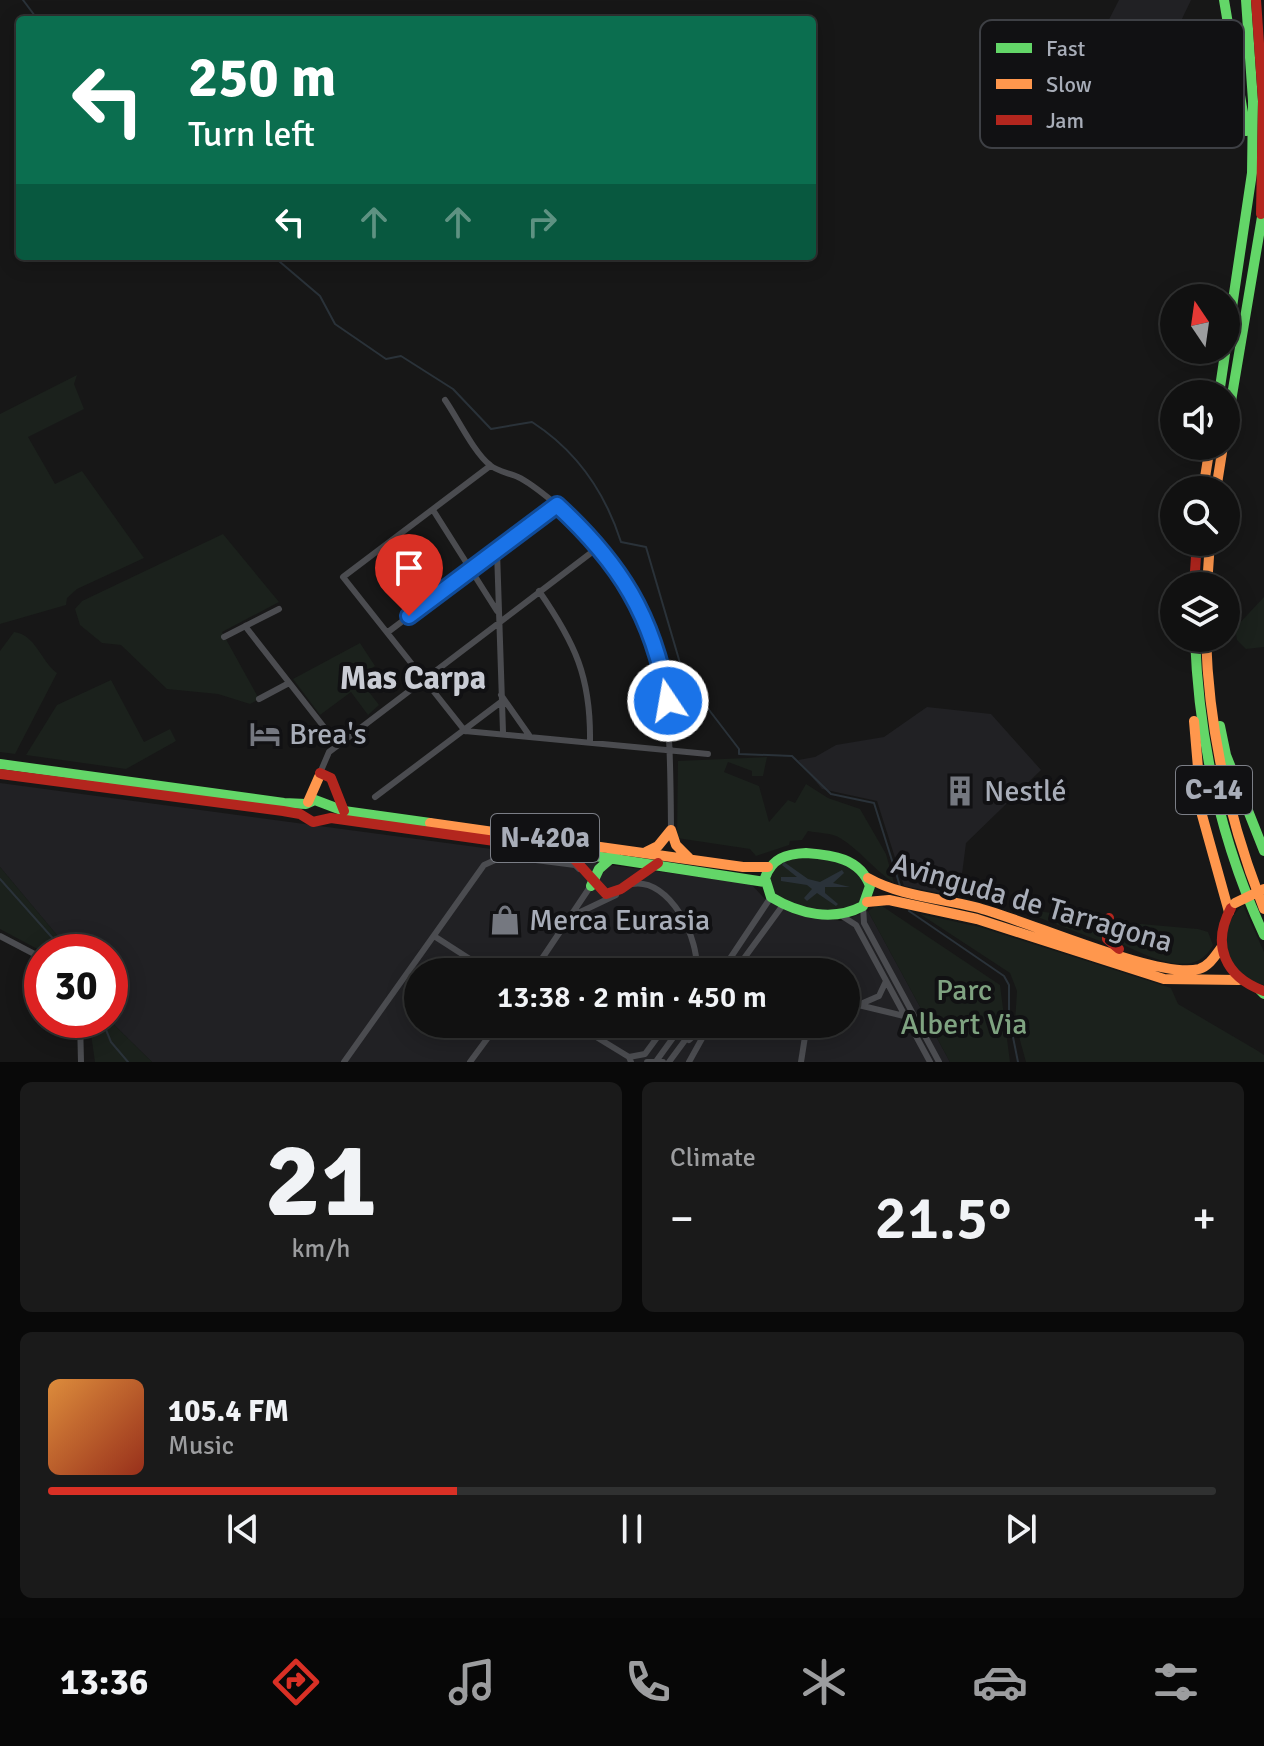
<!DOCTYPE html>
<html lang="en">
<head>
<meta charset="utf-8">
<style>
	body { margin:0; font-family:Signika,sans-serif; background:#1a1a1a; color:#f1f3f6; height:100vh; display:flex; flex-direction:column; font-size:30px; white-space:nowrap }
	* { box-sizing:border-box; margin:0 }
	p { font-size:26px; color:#9c9d9f }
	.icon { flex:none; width:44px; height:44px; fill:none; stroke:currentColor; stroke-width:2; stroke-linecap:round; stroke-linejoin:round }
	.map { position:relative; height:1062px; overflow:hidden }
	.details { display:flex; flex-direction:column; gap:20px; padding:20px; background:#090909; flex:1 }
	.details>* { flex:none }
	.guide { position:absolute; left:16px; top:16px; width:800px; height:244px; border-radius:8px; box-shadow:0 4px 20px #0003,0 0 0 2px #303131; background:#0b6e4f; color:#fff; overflow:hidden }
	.needle { width:52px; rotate:347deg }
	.controls { position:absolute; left:1160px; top:284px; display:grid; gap:16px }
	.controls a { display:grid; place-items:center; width:80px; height:80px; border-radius:50%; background:#111; box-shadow:0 4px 20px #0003,0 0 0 2px #303131; font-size:40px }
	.speed { position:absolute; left:24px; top:934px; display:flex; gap:16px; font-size:40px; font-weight:700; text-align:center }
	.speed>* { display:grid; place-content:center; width:104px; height:104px; border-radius:50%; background:#111; box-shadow:0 4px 20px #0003,0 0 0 2px #303131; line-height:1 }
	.speed .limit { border:12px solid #d22; background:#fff; color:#111 }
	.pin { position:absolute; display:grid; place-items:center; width:68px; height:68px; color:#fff; margin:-82px -34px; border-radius:50% 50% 50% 0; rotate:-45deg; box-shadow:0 0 8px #0007 }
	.pin .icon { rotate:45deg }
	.me { position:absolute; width:88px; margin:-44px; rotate:348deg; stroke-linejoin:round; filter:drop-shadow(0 0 6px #0008) }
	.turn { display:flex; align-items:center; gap:28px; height:168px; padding:0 40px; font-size:36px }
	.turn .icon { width:104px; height:104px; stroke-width:2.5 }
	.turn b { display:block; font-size:56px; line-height:68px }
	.lanes { display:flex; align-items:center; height:76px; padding:0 40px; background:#0003; justify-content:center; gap:40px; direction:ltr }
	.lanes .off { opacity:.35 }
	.big { font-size:60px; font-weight:600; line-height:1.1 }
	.details .tile { flex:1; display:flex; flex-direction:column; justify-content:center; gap:12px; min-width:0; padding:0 28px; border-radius:12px; background:#1a1a1a }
	.details .dial { align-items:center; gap:0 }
	.dial b { font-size:104px; line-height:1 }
	.song { display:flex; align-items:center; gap:24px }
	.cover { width:96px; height:96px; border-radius:12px; background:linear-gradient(135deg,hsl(30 70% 55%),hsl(10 70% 35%)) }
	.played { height:8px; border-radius:4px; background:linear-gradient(90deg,#d93025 35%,#303131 35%) }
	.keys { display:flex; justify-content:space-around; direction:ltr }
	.heat { display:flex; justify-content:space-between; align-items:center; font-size:44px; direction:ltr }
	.details .tiles { flex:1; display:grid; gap:20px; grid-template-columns:1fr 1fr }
	.tile:last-child { grid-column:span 2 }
	.trip { position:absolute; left:404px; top:958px; width:456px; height:80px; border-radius:40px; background:#111; box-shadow:0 4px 20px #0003,0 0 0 2px #303131; font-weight:600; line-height:80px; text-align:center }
	.menu { display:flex; height:128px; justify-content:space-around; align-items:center; background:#070707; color:#9c9d9f }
	.menu .icon { width:56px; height:56px }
	.menu .on { color:#d93025 }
	.menu b { font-size:36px; color:#f1f3f6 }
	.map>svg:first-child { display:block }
	.built { fill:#212124; fill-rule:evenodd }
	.green { fill:#1b211c }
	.water { fill:#2a3239 }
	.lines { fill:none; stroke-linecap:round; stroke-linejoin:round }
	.stream { stroke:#2a3239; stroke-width:2 }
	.street { stroke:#4b4c50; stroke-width:6 }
	.fast { stroke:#63d668; stroke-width:10 }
	.slow { stroke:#ff974d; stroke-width:10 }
	.jam { stroke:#b3261e; stroke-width:10 }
	.slow-bridge { stroke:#ff974d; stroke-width:10 }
	.route-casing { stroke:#114b97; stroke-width:20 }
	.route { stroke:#1a73e8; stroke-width:14 }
	.labels { text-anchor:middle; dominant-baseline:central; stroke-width:8; stroke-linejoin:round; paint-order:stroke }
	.shield { fill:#111113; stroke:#7b7e86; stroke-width:2 }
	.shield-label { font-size:28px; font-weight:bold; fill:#a8adb8 }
	.poi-label { font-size:30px; fill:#a8adb8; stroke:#111113; text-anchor:start }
	.street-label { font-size:30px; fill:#a8adb8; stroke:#111113 }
	.park-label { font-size:30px; fill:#7fa381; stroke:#111113 }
	.neighbourhood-label { font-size:32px; font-weight:bold; fill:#c9ccd4; stroke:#111113 }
	.key { fill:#111113; stroke:#3e4045; stroke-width:2 }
	.key-label { font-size:22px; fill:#a8adb8 }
</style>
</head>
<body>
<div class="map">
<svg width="1264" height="1062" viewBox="0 0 1264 1062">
	<rect width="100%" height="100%" fill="#171717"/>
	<path class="built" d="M1119 0H1191L1131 126 1074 88Z
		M927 707 991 714 1041 770 966 843 959 897 904 886 877 801 822 789 798 760 815 757 836 745 884 737Z
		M0 783 751 884 765 899 794 914 841 921 868 911 950 1062H152L109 1020 110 952H71L0 867ZM418 972H846V1024H418Z"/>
	<path class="green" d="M77 375 74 384 84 409 28 437 55 484 82 471 144 558 77 589 67 598 66 605 0 624V414Z
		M223 534 279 602 222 632 259 699 250 704 218 694 167 689 121 645 102 643 80 625 75 609 82 601Z
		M1264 597V647L1246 649 1237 640 1235 628Z
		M14 632C36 635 40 660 57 673L15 754 0 752V651Z
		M360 643 375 666 359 679 379 705 368 715 351 692 320 715 293 679Z
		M111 680 144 742 170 729 176 741 126 769 26 755 57 705Z
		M767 757 763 776H752V771L728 762 724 772 759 786 769 822 788 800 795 803 806 784 828 798 860 809 886 854 894 883C873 869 860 850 840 838 832 833 818 833 808 831L802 840 790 841 789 845 756 856 750 849 677 838 678 761Z
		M802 856C830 860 884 864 858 905 831 912 798 912 775 894L769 875 780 860Z
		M0 867 71 952H43L0 929Z
		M879 904 1000 985 1010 1062H950L868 911Z
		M1243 905 1264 952V985C1225 976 1212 932 1243 905Z
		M1036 911 1094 918 1103 926 1105 943 1035 916Z
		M920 914 980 927 1171 988 1178 1004 1258 1051 1264 1055V1062H1026L1015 1022 1017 991 1010 973Z
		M1118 922 1198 929 1208 932 1213 945C1194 983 1144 954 1115 941L1112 926Z
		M89 1020H109L152 1062H95Z"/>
	<path class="water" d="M784 862 808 879 820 882 842 870 844 873 833 883 850 887H825V893L838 904 836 906 817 893 807 901 804 898 812 889 807 885 781 881V877H797L782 865Z"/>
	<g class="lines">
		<path class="stream" d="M23 0 38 20
			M273 256 320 296 335 324 386 359 401 356 453 389 491 429 532 422C577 451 605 492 621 542L646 547 680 663 706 706 739 749V754L792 756 831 794 874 803 900 886
			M0 879 65 952
			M909 911 1004 976 1009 985V1017L1018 1062
			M102 1020 111 1042 128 1062"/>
		<path class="street" d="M445 400C457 417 474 453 490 465 496 471 509 473 518 477 531 483 546 496 557 505 671 599 670 695 671 830
			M433 510 497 611
			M497 551 503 732
			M539 591C575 643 591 677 590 742
			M245 626 338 745
			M388 632 557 505
			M224 637 279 609
			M501 695 529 735
			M259 699 289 683
			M465 731 343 577 490 466
			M465 731 708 754
			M320 773 329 752 600 546
			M375 797 501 702
			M632 884C670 877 701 941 696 972
			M863 906 864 923 939 1062
			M572 916 616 895
			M842 916 856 925 930 1062
			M0 936 42 958
			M434 936 490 972
			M747 956V972
			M533 972 590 887
			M721 972 771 897
			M734 972 783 905
			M846 1002 904 1016
			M863 1003 879 996 886 981
			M80 1020 81 1062
			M575 1024 629 1057
			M689 1040 707 1024
			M657 1060 683 1024
			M344 1062 484 865 504 856 575 865 579 869
			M470 1062 498 1024
			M631 1062 629 1057 645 1054 667 1024
			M647 1062H663
			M669 1062 697 1024
			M689 1062 710 1024
			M801 1062 807 1024"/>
		<path class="fast" d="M1224 0 1246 131
			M1219 394 1252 173 1253 101 1246 0
			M1226 431 1264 205
			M1195 638C1199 743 1220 840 1264 935
			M1220 726 1226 755 1264 851
			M0 764 284 803 306 804 315 800 344 811 430 823
			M523 845 765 882
			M806 853C832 855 860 858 870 886L863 906C833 922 799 914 771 897L765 878C772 858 786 854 806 853Z
			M591 886 599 869 615 855
			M1260 990 1264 994"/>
		<path class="slow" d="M1203 490 1210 446
			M1216 490 1223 446
			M1207 586 1210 542
			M1206 638C1209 733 1229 821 1264 909
			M1194 721 1202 815 1229 912
			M308 802 319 777
			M430 823 743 867H768
			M671 830 676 845 689 858
			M646 852 658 846 671 830
			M868 878C900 896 939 898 975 907 1024 919 1158 980 1199 969 1209 966 1215 956 1221 948
			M867 902 889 900 977 919 1164 979 1239 980"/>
		<path class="jam" d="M1256 0 1263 101 1261 214
			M1194 586 1197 542
			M320 773 331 778 344 811
			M0 774 283 811 300 814 313 822 331 818 523 845
			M566 850 606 894 621 889 658 863
			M1231 908C1211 945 1225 977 1264 991
			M1109 918 1107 939 1119 949"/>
		<path class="slow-bridge" d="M1235 903 1264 889"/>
	</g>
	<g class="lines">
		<g class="route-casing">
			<path id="route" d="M409 616 557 505C620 563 653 616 668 701"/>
		</g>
		<use href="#route" class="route"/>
	</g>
	<defs>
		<g id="hotel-bare" transform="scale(2.4)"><path d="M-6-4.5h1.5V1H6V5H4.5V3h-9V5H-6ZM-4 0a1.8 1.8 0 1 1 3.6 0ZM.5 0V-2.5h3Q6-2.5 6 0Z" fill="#757880" stroke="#111113" stroke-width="2.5" paint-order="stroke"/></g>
		<g id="building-bare" transform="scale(2.4)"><path d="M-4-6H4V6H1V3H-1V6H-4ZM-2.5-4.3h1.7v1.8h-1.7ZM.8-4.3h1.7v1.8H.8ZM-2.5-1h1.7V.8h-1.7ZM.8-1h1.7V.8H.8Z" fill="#757880" stroke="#111113" stroke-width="2.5" paint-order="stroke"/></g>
		<g id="shop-bare" transform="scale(2.4)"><path d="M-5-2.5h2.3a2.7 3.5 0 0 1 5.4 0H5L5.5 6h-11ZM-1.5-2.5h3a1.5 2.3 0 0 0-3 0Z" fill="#757880" stroke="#111113" stroke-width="2.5" paint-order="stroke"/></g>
	</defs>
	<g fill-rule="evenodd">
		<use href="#hotel-bare" x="265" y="734"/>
		<use href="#building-bare" x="960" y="791"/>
		<use href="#shop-bare" x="505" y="920"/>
	</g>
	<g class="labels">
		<g class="shield">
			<rect x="1176" y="766" width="76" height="48" rx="6"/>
			<rect x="491" y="814" width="108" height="48" rx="6"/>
		</g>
		<g class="shield-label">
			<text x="1214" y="790">C-14</text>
			<text x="545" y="838">N-420a</text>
		</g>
		<g class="poi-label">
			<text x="289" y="734">Brea's</text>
			<text x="984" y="791">Nestlé</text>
			<text x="529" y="920">Merca Eurasia</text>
		</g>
		<g class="street-label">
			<text transform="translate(1032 903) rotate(16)">Avinguda de Tarragona</text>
		</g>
		<g class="park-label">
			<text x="964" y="990">Parc<tspan x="964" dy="34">Albert Via</tspan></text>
		</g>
		<g class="neighbourhood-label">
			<text x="413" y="678">Mas Carpa</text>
		</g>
	</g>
	<rect x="980" y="20" width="264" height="128" rx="12" class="key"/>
	<rect x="996" y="43" width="36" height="10" fill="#63d668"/>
	<rect x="996" y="79" width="36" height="10" fill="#ff974d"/>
	<rect x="996" y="115" width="36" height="10" fill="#b3261e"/>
	<g class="key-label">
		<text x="1046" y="56">Fast</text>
		<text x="1046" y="92">Slow</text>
		<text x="1046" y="128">Jam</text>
	</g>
</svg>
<div class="controls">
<a><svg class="needle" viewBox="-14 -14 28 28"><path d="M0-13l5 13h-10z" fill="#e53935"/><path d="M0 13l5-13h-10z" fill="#9c9d9f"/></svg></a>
<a><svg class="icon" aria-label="sound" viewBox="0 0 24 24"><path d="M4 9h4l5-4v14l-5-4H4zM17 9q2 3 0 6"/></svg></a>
<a><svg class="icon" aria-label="search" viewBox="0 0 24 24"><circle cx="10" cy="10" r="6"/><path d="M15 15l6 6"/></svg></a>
<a><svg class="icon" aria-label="layers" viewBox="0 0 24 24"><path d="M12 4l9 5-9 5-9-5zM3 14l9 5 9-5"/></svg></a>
</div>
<div class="speed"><div class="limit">30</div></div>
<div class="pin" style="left:409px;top:616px;background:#d93025"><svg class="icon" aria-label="arrive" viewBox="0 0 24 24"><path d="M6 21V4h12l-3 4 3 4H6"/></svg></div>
<svg class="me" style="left:668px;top:701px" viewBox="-20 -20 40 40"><circle r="17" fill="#1a73e8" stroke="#fff" stroke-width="3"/><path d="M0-11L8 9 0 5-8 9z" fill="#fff"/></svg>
<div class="trip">13:38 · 2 min · 450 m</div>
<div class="guide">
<div class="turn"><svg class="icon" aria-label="left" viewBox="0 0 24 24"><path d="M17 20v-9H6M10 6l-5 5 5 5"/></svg><div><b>250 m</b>Turn left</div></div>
<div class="lanes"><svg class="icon" aria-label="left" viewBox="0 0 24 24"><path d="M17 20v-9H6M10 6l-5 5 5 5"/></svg><svg class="icon off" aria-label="ahead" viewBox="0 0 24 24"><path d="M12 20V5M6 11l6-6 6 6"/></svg><svg class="icon off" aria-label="ahead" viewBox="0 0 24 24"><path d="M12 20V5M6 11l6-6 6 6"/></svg><svg class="icon off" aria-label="right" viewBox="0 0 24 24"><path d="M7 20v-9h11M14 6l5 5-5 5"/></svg></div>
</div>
</div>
<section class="details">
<div class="tiles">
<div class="tile dial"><b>21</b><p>km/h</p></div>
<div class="tile"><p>Climate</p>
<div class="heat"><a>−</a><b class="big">21.5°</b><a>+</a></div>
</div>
<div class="tile">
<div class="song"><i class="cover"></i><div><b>105.4 FM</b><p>Music</p></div></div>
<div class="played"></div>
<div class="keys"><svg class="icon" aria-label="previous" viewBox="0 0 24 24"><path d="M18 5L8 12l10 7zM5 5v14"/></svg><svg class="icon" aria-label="pause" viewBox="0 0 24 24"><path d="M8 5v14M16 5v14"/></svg><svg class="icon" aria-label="next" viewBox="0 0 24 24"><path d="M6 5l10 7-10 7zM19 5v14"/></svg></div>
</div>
</div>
</section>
<nav class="menu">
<b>13:36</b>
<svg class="icon on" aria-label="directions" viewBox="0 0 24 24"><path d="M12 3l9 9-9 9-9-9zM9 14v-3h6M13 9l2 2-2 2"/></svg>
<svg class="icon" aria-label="music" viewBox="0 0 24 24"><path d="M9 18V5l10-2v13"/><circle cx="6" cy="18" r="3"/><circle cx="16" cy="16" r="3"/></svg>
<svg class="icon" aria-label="phone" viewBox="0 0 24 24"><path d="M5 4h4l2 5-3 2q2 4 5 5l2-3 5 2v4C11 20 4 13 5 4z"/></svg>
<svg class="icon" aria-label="climate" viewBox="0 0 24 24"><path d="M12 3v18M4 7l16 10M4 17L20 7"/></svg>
<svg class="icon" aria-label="car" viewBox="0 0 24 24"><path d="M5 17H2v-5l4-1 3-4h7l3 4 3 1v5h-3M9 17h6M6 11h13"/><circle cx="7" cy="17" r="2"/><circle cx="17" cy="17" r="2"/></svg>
<svg class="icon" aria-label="filters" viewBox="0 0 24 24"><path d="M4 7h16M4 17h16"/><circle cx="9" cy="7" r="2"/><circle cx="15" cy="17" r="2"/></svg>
</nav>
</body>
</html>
